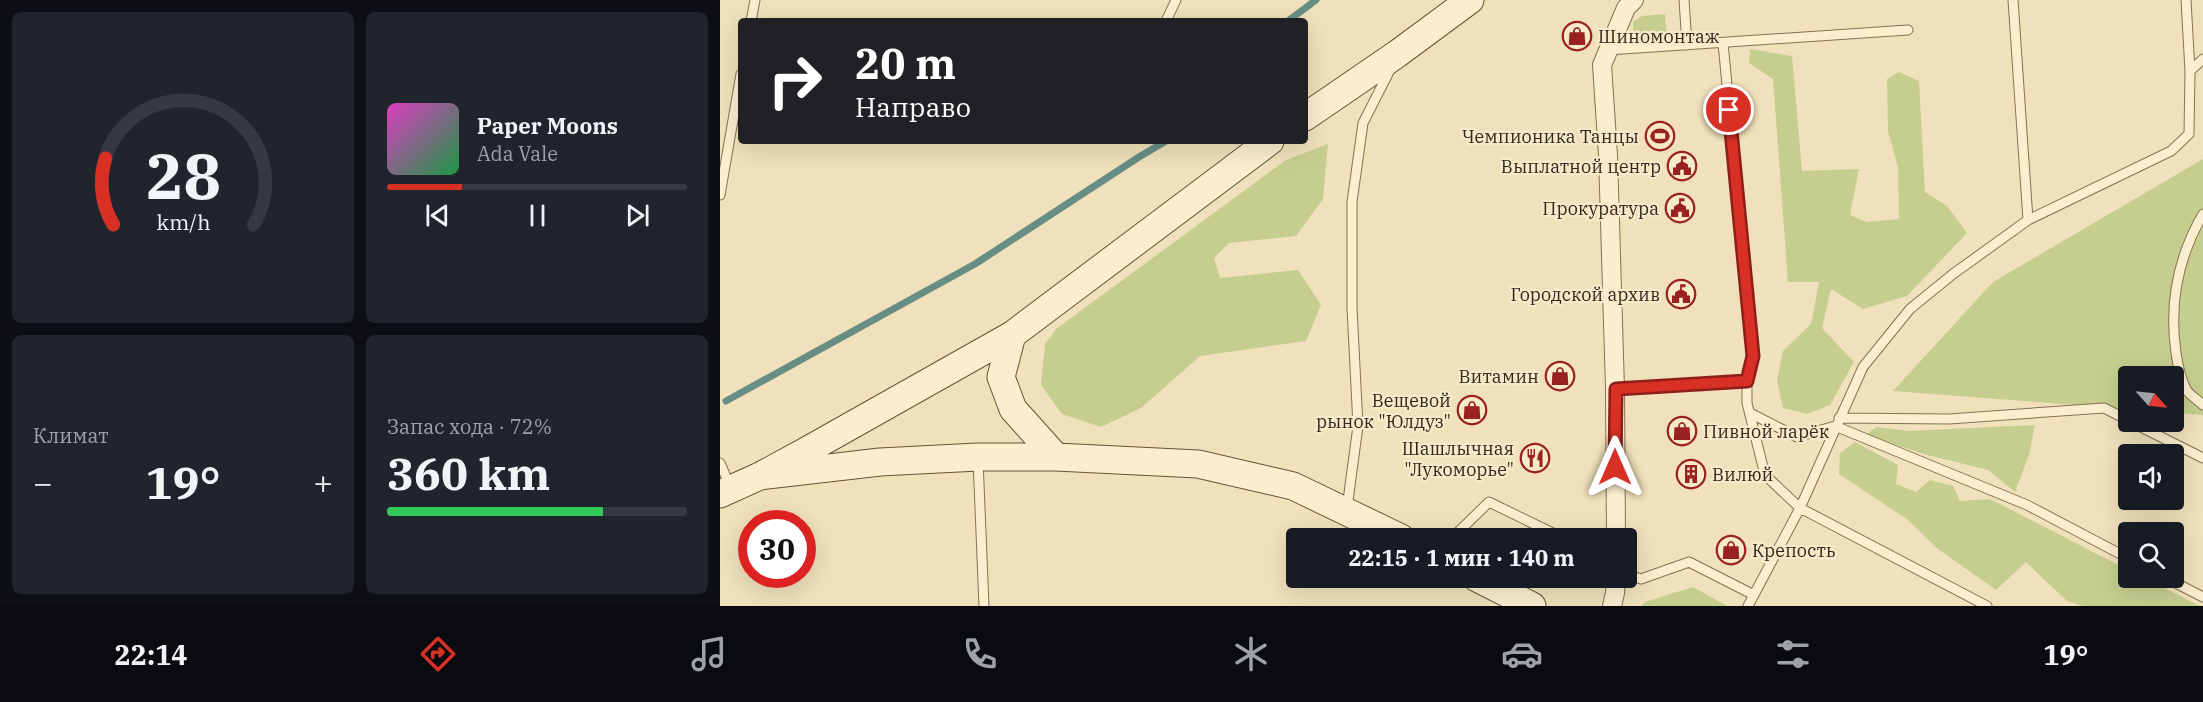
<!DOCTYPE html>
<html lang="ru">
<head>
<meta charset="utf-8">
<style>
	body { margin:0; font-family:"IBM Plex Serif",serif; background:#20242c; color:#f1f3f6; height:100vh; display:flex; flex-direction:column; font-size:22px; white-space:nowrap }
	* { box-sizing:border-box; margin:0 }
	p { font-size:20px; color:#9ea1a6 }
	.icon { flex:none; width:33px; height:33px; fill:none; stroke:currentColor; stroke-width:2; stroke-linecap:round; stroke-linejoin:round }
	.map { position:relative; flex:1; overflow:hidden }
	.sheet { display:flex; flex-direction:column; gap:12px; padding:12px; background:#0d0f14; width:720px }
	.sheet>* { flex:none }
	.banner { position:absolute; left:18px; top:18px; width:570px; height:126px; border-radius:6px; box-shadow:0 6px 24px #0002; background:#202124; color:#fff; overflow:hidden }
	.needle { width:39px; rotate:117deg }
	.controls { position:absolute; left:1398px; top:366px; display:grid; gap:12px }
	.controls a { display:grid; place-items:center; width:66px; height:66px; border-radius:6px; background:#171b24; box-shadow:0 6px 24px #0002; font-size:30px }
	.speed { position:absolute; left:18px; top:510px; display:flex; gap:12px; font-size:30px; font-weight:700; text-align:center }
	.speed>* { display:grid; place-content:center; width:78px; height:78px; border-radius:50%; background:#171b24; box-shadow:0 6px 24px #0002; line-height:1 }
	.speed .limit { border:9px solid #d22; background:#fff; color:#111 }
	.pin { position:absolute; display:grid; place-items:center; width:51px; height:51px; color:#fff; margin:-26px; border:3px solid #fff; border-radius:50%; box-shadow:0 2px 6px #0007 }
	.me { position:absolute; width:66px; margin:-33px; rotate:0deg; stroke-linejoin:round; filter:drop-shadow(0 0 4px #0008) }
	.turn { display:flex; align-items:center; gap:21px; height:126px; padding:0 18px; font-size:27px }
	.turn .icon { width:78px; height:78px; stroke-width:2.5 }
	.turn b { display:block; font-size:42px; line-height:51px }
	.big { font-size:45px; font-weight:800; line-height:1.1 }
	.sheet .widget { flex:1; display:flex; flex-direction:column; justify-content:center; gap:9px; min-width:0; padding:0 21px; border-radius:9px; background:#20242c }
	.sheet .dial { align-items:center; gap:0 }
	.dial svg { height:156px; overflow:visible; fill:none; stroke:#363941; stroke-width:7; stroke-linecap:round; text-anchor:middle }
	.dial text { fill:#f1f3f6; stroke:none }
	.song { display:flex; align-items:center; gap:18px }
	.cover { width:72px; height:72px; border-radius:9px; background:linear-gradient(135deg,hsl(310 70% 55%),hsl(140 70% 35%)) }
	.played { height:6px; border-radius:3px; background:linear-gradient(90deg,#d93025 25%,#363941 25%) }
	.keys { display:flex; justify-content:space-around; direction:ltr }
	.heat { display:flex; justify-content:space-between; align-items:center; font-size:33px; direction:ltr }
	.charge { height:9px; border-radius:4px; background:linear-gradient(90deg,#34c759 72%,#363941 0) }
	.sheet .tiles { flex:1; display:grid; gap:12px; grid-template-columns:repeat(2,1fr) }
	.trip { position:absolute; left:566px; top:528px; width:351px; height:60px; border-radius:6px; background:#171b24; box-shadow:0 6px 24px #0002; font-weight:800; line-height:60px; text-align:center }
	.menu { display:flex; height:96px; justify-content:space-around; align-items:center; background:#090b0e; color:#9ea1a6 }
	.menu .icon { width:42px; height:42px }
	.menu .active { color:#d93025 }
	.menu b { font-size:27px; color:#f1f3f6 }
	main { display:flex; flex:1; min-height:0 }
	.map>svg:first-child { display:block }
	.green { fill:#c6ce8f }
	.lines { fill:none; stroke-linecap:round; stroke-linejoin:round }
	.stream { stroke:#678e84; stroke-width:7 }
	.lane-casing { stroke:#877054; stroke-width:11 }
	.street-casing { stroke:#877054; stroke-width:20 }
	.secondary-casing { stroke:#695138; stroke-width:29 }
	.lane { stroke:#fbeece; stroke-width:9 }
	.street { stroke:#fbeece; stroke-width:18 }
	.secondary { stroke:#fbeece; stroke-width:27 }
	.route-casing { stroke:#8d1f18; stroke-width:15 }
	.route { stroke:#d93025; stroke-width:10 }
	.labels { text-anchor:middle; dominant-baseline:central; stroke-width:4.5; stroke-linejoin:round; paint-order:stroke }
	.poi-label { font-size:18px; fill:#35281a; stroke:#f7eaca; text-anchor:end }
</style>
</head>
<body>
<main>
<section class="sheet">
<div class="tiles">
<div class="widget dial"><svg viewBox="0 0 100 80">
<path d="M14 69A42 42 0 1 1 86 69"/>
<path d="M14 69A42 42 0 0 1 10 35" stroke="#d93025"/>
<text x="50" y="56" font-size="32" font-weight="700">28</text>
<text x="50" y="72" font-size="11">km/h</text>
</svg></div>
<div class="widget">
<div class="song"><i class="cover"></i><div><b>Paper Moons</b><p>Ada Vale</p></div></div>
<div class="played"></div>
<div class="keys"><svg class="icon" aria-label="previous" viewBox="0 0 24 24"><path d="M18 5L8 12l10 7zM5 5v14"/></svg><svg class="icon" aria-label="pause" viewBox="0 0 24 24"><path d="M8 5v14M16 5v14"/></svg><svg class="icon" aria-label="next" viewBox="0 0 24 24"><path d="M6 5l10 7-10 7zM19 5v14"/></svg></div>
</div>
<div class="widget"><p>Климат</p>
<div class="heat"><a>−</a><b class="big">19°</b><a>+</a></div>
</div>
<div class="widget"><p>Запас хода · 72%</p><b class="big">360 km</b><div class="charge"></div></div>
</div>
</section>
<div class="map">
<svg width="1483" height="606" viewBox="0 0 1483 606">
	<rect width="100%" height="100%" fill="#f0e0bb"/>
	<path class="green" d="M945 14 947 39 914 42 913 22 922 16Z
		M1030 49 1072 56 1082 171 1139 169 1130 215 1147 222 1179 219 1178 167 1168 131 1167 79 1179 72 1199 81 1205 192 1227 206 1247 233 1187 296 1143 309 1111 289 1102 328 1134 362 1110 405 1087 414 1063 408 1057 381 1063 351 1091 324 1099 282H1068L1053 79 1029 63Z
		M608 144 603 199 576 236 509 243 494 258 500 278 578 270 601 305 586 341 480 356 421 408 381 427 342 414 321 385 325 344 336 329 566 160Z
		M1483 159V415L1454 413V376H1408V409L1173 391 1273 282Z
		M1315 425 1309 455 1295 492 1268 470 1207 455 1145 435 1157 427 1188 431Z
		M1135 442 1178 465 1176 484 1196 492 1210 480 1233 486 1240 501 1270 499 1408 570V578H1424L1480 606H1363L1347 601 1306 562 1276 590 1218 549 1188 520 1119 474 1120 453Z
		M973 587 1007 606H921L925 602Z"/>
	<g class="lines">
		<path class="stream" d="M568 21 596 0
			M6 401 255 264 419 157 446 141"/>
		<g class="lane-casing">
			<path id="lane" d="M964 0 967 45
				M1293 0 1308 220
				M1466 0 1470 71
				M31 21 35 0
				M446 21 456 0
				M1003 43 1033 356 1027 381V403L1045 475 1080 508 1143 367 1190 309 1233 274 1308 220 1451 151 1469 134 1470 71 1483 59
				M888 50 1188 30
				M0 195 21 74
				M1483 214C1458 257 1449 304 1456 353 1458 366 1460 378 1466 389 1469 395 1478 400 1483 405
				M895 389 1027 381
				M1030 413 1077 437 1115 426 1307 505 1408 558
				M1119 418 1229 419 1384 408 1408 420
				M1411 422 1483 458
				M258 459 264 606
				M0 463 10 486
				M627 508 638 426 632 308V202L643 123 671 68
				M732 538 769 502 843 538
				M906 574 921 579 969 562 1034 595
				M1446 578 1483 597
				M1028 606 1080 508 1267 606"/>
		</g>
		<g class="street-casing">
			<path id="street" d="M896 538 895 389 888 155 882 65 906 8 914 0
				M892 606 895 593 896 578"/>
		</g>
		<g class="secondary-casing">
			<path id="secondary" d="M585 117 677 54 750 0
				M292 335 281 377 293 409 336 457
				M40 476 160 462 258 457H336L478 464 573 486 681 538
				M0 494 40 476 86 451 292 335 550 141
				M757 578 812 606"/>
		</g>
		<use href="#lane" class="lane"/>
		<use href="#street" class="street"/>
		<use href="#secondary" class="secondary"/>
	</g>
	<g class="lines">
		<g class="route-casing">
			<path id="route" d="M895 467 896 389 1027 381 1033 356 1009 110"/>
		</g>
		<use href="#route" class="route"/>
	</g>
	<defs>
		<g id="shop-ring" transform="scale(1.5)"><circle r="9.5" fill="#f7eaca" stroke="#992121" stroke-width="1.5"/><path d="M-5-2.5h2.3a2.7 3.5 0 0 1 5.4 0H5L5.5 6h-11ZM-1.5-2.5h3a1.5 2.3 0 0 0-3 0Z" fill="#992121"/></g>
		<g id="stadium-ring" transform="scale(1.5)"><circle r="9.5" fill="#f7eaca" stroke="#992121" stroke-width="1.5"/><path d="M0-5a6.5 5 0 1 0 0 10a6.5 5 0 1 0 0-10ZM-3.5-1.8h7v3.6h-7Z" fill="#992121"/></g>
		<g id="civic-ring" transform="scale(1.5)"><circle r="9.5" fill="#f7eaca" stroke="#992121" stroke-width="1.5"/><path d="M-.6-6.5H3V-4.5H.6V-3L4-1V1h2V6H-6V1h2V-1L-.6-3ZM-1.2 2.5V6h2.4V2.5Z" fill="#992121"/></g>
		<g id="restaurant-ring" transform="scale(1.5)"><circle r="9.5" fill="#f7eaca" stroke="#992121" stroke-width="1.5"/><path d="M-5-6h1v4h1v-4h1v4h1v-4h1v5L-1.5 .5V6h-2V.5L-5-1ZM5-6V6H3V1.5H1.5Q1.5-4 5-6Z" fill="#992121"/></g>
		<g id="building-ring" transform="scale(1.5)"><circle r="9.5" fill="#f7eaca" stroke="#992121" stroke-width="1.5"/><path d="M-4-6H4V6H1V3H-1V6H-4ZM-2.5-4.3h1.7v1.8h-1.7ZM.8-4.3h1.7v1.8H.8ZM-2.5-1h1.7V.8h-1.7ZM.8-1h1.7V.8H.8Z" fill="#992121"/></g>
	</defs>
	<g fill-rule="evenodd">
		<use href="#shop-ring" x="857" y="36"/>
		<use href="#stadium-ring" x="940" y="136"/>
		<use href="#civic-ring" x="962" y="166"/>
		<use href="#civic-ring" x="960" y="208"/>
		<use href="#civic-ring" x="961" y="294"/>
		<use href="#shop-ring" x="840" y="376"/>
		<use href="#shop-ring" x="752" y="410"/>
		<use href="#shop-ring" x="962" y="431"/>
		<use href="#restaurant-ring" x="815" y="458"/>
		<use href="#building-ring" x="971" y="474"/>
		<use href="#shop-ring" x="1011" y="550"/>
	</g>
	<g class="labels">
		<g class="poi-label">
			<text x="878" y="36" text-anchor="start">Шиномонтаж</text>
			<text x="919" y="136">Чемпионика Танцы</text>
			<text x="941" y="166">Выплатной центр</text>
			<text x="939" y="208">Прокуратура</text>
			<text x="940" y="294">Городской архив</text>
			<text x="819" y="376">Витамин</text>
			<text x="731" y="400">Вещевой<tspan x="731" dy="21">рынок "Юлдуз"</tspan></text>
			<text x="983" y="431" text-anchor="start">Пивной ларёк</text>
			<text x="794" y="448">Шашлычная<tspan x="794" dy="21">"Лукоморье"</tspan></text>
			<text x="992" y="474" text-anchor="start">Вилюй</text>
			<text x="1032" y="550" text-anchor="start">Крепость</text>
		</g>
	</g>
</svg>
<div class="controls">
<a><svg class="needle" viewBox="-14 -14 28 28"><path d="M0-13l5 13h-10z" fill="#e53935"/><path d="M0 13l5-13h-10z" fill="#9ea1a6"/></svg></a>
<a><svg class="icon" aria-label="sound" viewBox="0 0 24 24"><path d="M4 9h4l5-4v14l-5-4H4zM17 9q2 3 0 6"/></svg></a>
<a><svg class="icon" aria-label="search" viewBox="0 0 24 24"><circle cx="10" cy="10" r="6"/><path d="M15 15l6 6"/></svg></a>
</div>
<div class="speed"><div class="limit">30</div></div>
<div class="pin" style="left:1009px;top:110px;background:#d93025"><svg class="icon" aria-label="arrive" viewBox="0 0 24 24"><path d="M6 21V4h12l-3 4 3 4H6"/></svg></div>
<svg class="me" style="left:895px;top:467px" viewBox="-20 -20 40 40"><path d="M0-17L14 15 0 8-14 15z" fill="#d93025" stroke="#fff" stroke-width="4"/></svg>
<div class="trip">22:15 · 1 мин · 140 m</div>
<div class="banner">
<div class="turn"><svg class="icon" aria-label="right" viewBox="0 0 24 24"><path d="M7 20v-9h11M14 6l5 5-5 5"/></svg><div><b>20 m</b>Направо</div></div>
</div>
</div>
</main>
<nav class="menu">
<b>22:14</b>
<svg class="icon active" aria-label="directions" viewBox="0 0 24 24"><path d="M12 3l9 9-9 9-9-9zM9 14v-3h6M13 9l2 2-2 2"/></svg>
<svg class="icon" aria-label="music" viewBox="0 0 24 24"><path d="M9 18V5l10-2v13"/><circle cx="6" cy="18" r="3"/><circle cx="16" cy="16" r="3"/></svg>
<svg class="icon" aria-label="phone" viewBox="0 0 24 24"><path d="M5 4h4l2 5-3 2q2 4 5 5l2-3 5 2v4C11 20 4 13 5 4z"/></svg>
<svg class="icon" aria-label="climate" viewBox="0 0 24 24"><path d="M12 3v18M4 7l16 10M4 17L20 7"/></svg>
<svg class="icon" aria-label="car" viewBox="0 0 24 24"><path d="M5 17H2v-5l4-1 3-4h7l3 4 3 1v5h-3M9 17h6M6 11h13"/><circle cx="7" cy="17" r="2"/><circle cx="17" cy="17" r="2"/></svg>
<svg class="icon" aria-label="filters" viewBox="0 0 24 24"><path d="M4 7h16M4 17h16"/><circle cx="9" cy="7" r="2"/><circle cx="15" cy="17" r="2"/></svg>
<b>19°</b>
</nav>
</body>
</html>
